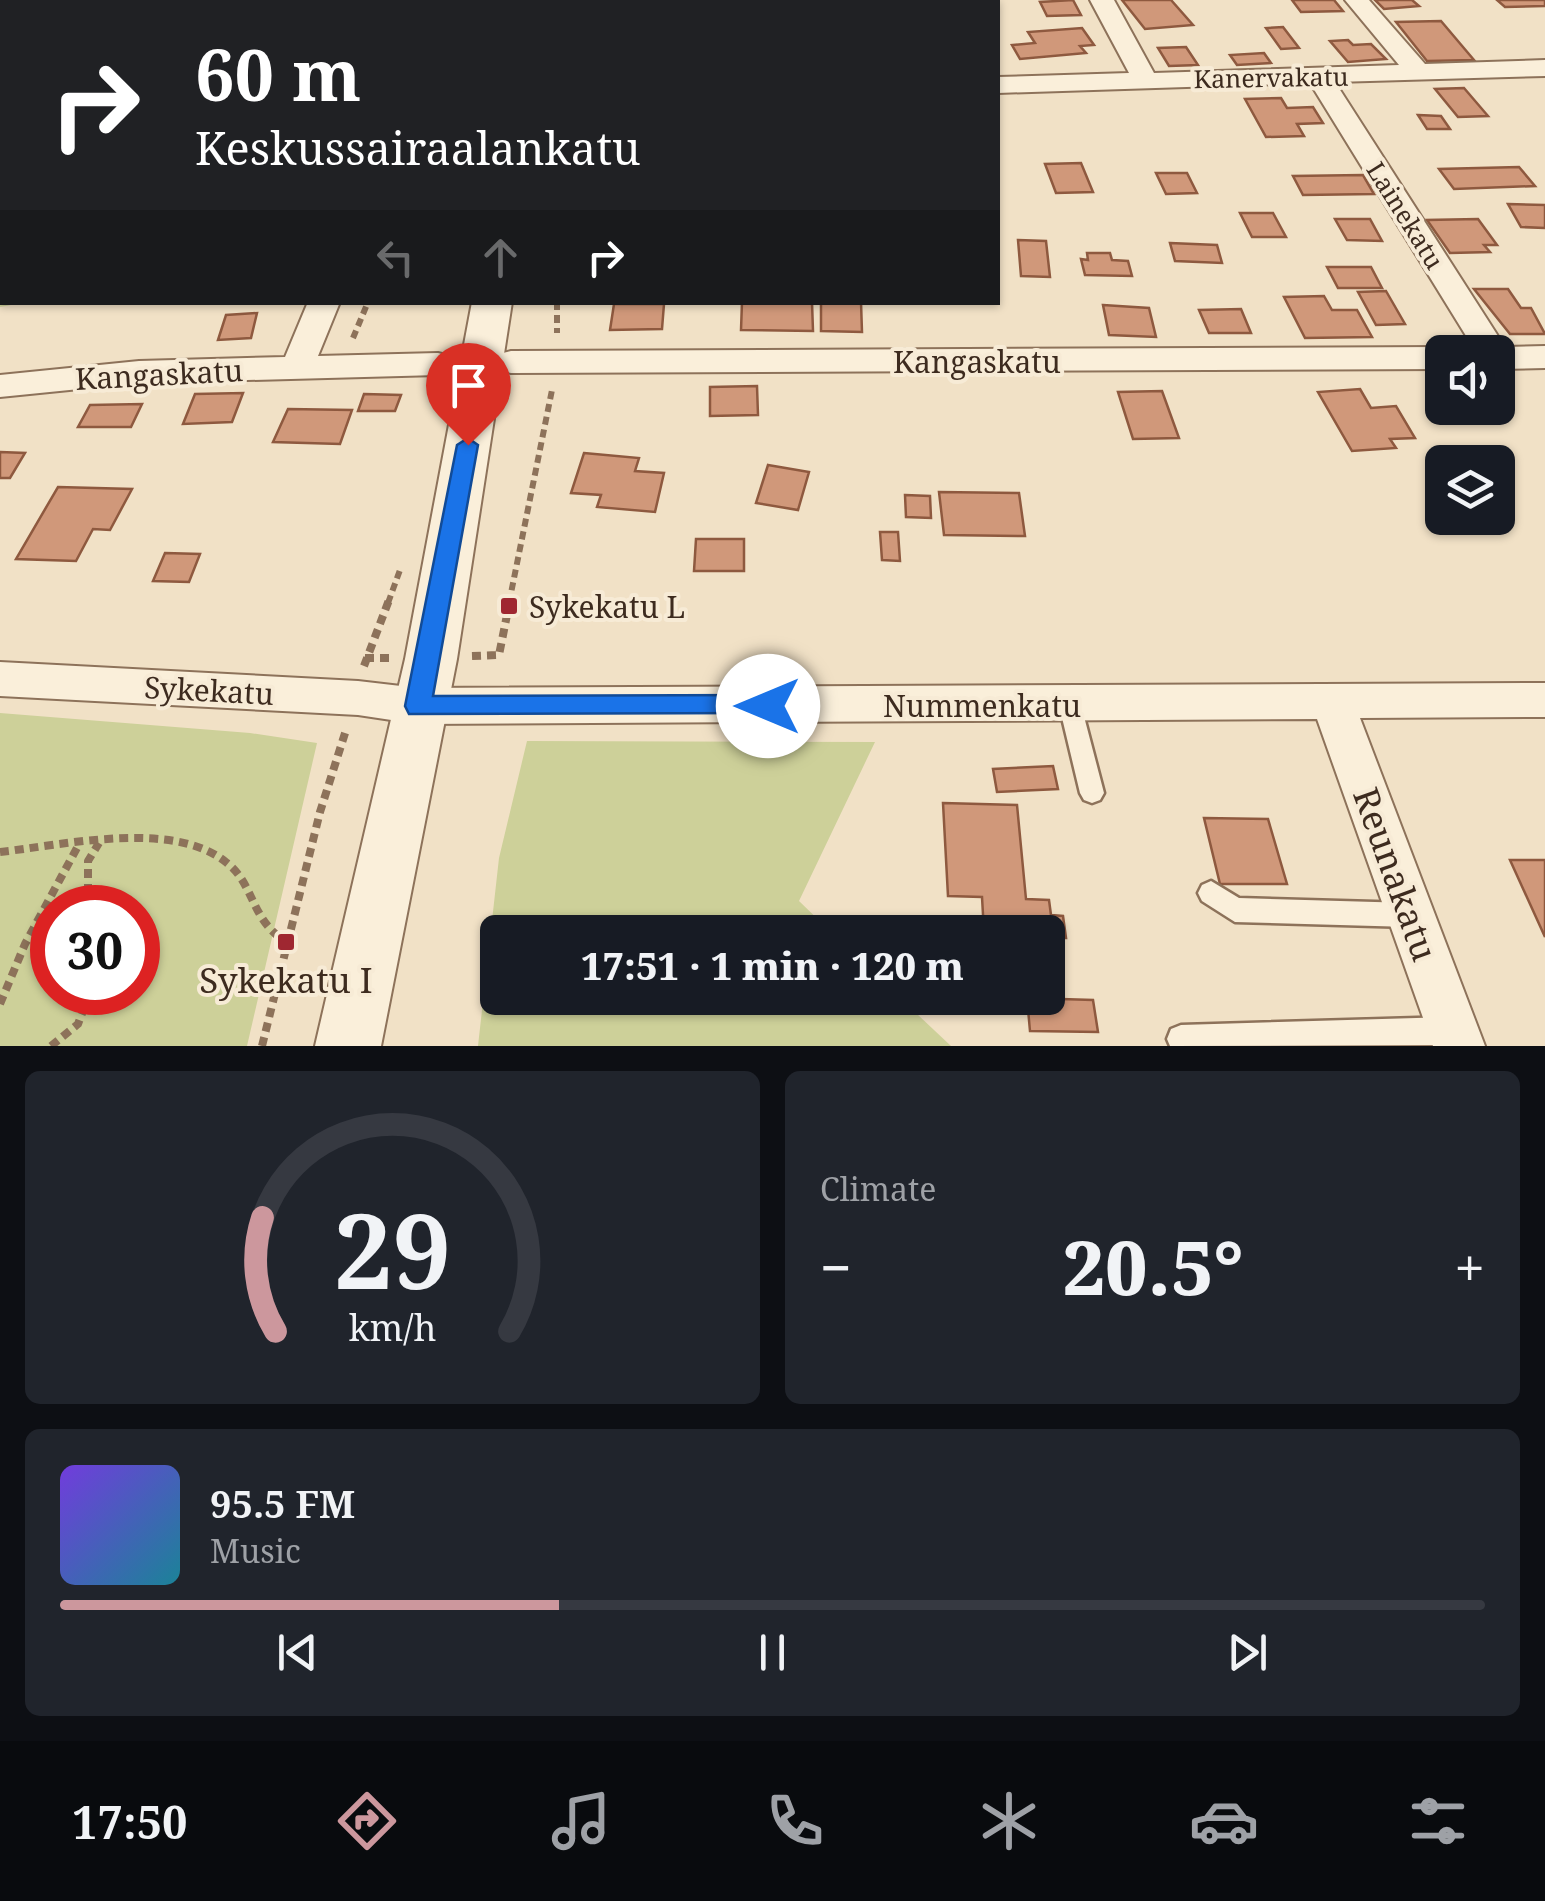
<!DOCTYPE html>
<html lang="en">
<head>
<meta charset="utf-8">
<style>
	body { margin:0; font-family:"Noto Serif",serif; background:#20242c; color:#f1f3f6; height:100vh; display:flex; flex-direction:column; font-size:38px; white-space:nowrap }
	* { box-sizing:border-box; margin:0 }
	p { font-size:32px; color:#9ea1a6 }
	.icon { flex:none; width:55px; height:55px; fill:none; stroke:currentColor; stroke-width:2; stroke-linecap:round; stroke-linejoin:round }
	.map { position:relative; height:1046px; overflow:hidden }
	.side { display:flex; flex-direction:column; gap:25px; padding:25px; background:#0d0f14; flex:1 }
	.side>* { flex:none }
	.guide { position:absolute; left:0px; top:0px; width:1000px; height:305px; box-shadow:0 2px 8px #0004; background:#202124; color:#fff; overflow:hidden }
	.tools { position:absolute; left:1425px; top:335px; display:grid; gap:20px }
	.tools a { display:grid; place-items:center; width:90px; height:90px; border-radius:15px; background:#171b24; box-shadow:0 2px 8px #0004; font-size:50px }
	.speed { position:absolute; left:30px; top:885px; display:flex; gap:20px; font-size:50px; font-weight:700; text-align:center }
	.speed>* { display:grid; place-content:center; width:130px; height:130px; border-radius:50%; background:#171b24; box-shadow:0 2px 8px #0004; line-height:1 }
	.speed .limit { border:15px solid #d22; background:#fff; color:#111 }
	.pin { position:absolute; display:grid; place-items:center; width:85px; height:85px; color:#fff; margin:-102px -42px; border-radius:50% 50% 50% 0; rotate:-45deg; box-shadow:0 0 10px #0007 }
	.pin .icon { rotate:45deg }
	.me { position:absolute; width:110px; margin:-55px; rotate:270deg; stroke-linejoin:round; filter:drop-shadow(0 0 8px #0008) }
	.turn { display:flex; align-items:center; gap:35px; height:210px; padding:0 30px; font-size:45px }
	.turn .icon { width:130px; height:130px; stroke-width:2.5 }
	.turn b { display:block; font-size:70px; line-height:85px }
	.lanes { display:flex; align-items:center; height:95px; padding:0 30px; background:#0003; justify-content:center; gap:50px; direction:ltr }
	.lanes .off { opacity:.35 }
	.big { font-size:75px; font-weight:800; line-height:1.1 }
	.side .tile { flex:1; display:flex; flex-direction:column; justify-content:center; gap:15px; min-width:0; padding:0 35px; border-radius:15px; background:#20242c }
	.side .dial { align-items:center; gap:0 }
	.dial svg { height:260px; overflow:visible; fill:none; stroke:#363941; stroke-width:7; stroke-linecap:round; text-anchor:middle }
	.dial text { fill:#f1f3f6; stroke:none }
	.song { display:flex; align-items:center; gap:30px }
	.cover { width:120px; height:120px; border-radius:15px; background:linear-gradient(135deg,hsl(260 70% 55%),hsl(190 70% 35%)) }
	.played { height:10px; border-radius:5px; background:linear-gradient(90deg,#cc979d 35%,#363941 35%) }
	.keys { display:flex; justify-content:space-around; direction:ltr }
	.heat { display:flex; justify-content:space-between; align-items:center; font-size:55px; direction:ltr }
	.side .tiles { flex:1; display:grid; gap:25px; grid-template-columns:1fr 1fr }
	.tile:last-child { grid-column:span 2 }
	.trip { position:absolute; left:480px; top:915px; width:585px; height:100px; border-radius:15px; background:#171b24; box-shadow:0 2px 8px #0004; font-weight:800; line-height:100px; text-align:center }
	.tabs { display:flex; height:160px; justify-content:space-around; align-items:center; background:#090b0e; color:#9ea1a6 }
	.tabs .icon { width:70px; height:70px }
	.tabs .active { color:#cc979d }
	.tabs b { font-size:45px; color:#f1f3f6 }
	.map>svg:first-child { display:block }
	.green { fill:#cdd099; fill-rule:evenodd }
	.building { fill:#d0987a; stroke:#8e593f; stroke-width:2.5 }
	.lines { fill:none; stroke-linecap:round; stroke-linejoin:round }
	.service-casing { stroke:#8d725a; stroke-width:5 }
	.minor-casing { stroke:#8d725a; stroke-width:4 }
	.tertiary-casing { stroke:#8d725a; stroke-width:4 }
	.path-far1 { stroke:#8d725a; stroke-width:6; stroke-dasharray:8 5; stroke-linecap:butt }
	.path { stroke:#8d725a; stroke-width:8; stroke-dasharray:9 6; stroke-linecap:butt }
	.service { fill:#faefda; fill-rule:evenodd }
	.minor { fill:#faefda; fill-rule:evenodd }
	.tertiary { fill:#faefda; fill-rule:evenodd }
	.route { fill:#1a73e8; stroke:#114b97; stroke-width:2.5 }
	.poi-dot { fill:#9f2731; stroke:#f7ebd6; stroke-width:4 }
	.labels { text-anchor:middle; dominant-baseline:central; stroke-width:8; stroke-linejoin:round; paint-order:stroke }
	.far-street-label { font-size:25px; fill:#3d2b1f; stroke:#f7ebd6 }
	.street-label { font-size:30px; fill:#3d2b1f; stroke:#f7ebd6 }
	.poi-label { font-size:30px; fill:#3d2b1f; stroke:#f7ebd6; text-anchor:start }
	.near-street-label { font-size:35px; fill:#3d2b1f; stroke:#f7ebd6 }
	.near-poi-label { font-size:35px; fill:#3d2b1f; stroke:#f7ebd6 }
</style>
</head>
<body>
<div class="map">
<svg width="1545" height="1046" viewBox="0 0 1545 1046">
	<rect width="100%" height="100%" fill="#f1e1c6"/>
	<path class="green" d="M0 0H320L2 2V302L22 303 0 307Z
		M0 713 250 733 317 743 247 1046H0ZM52 908H138V992H52Z
		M527 741 875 742 799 901 831 932H498V998H900L951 1046H478L499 858Z"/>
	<path class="building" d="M1073 0 1081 15 1047 16 1040 2Z
		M1122 0H1171L1193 25 1145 29Z
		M1292 0H1334L1343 11 1301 12Z
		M1375 0H1412L1419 6 1384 9Z
		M1497 0H1545V6L1505 7Z
		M1441 21 1474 60 1427 61 1396 22Z
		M1283 27 1299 48 1281 49 1266 28Z
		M1082 28 1094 45 1080 46 1086 53 1020 59 1012 45 1035 43 1028 32Z
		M1348 40 1353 45 1371 44 1386 59 1348 62 1330 41Z
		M1186 47 1198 65 1169 66 1158 48Z
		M1264 53 1271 63 1237 65 1230 55Z
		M1464 88 1488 116 1458 117 1435 89Z
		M1281 98 1287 108 1313 107 1323 123 1297 124 1304 136 1266 137 1245 99Z
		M1418 115 1441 116 1450 129H1427Z
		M1081 163 1093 192 1056 193 1045 164Z
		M1519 167 1535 186 1454 189 1439 169Z
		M1156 173H1187L1197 193 1166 194Z
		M1363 175 1374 194 1303 195 1293 176Z
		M1508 204 1545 205V228L1521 227Z
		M1240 213H1273L1286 237H1252Z
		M1335 219H1370L1382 241 1347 240Z
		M1478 219 1497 245H1484L1490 252 1450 253 1427 220Z
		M1018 240 1046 241 1050 277 1021 276Z
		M1170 243 1217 245 1222 263 1175 261Z
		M1087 253H1110L1112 260 1128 261 1132 276 1085 275 1081 259 1088 260Z
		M1327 267H1371L1382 288H1338Z
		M1474 289H1508L1521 308H1531L1545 334H1510Z
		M1386 291 1405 324 1376 325 1358 292Z
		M1324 296 1332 310H1357L1372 337 1305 338 1284 297Z
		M742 302H812L813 331 741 330Z
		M821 302H861L862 332 821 331Z
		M614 304H664L662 329 610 330Z
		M1103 305 1149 308 1156 337 1109 335Z
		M1241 309 1251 333H1209L1199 310Z
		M257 313 251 338 218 340 226 315Z
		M757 386 758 415 710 416V387Z
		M1360 389 1371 408 1396 406 1415 438 1390 439 1396 448 1352 451 1318 392Z
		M1162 391 1179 438 1133 439 1118 392Z
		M243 393 232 422 183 424 195 394Z
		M364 394 401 395 395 411H358Z
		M142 404 131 427H78L90 405Z
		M288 409 352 410 340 444 273 442Z
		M0 452 25 453 10 478H0Z
		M584 453 639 458 635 471 664 473 655 512 597 507 601 495 571 493Z
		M768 465 809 472 798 510 756 503Z
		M58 487 132 489 110 530 93 529 76 561 16 559Z
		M939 492 1019 493 1025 536 944 535Z
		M905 495 930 496 931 518 906 517Z
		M880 532H898L900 561 882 560Z
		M696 539H744V571H694Z
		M165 553 200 554 189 582 153 581Z
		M1053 766 1058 789 997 792 993 769Z
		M943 803 1017 805 1026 899 1049 900 1051 915 1063 916 1066 938H1053L1059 989 1048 988V932H984L982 897 948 896Z
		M1204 818 1268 819 1287 884H1220Z
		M1510 860H1545V937Z
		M1027 998 1093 1000 1098 1032 1030 1031Z"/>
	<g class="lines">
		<g class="service-casing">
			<path id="service" d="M1070 696 1078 698 1081 705 1104 793 1100 800 1092 803 1084 800 1080 793 1059 705 1062 698Z
				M1211 881 1239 898 1410 903 1419 906 1423 915 1419 924 1410 927 1235 922 1202 901 1198 893 1202 885Z
				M1451 1017 1461 1021 1465 1031 1461 1041 1451 1045 1170 1046 1167 1039 1171 1029 1181 1025Z"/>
		</g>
		<g class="minor-casing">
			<path id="minor" d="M740 0H764L765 2H742Z
				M1090 0H1114L1154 73 1399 65 1345 0H1369L1425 64 1545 60V76L1335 82 1505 347 1545 346V368L1498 369V352H1476L1310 83 998 93V77L1129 73Z
				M308 302H340L318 356 438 353 450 356 455 364 450 372 438 375 139 383 0 397V375L139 361 285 357Z
				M1442 347 1455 352H1442V369L511 373 499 370 494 362 499 354 511 351Z
				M0 662 358 681 418 688 1545 683V717L1360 718 1485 1046H1433L1317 719 418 724 358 715 0 696Z"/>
		</g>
		<g class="tertiary-casing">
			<path id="tertiary" d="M538 0H568V2H539Z
				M472 302H512L457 659 381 1046H315L405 659Z"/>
		</g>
		<path class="path-far1" d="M557 302V333
			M353 338 368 302
			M388 603 400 570
			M509 603 552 390"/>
		<path class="path" d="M472 656 499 655 510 600
			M365 658H389
			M364 666 389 600
			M0 852C63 845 175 819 227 863 255 885 250 919 286 942
			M88 908V861L99 843
			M0 1004 25 944 78 846
			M51 1046 78 1024 90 992
			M262 1046 320 812 346 730"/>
		<use href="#service" class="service"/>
		<use href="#minor" class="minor"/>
		<use href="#tertiary" class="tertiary"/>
	</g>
	<path class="route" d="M468 438 478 445 433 696 768 695 781 706 778 713 409 714 405 706 457 445Z"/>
	<g class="poi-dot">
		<rect x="499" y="596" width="20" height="20" rx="5"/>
		<rect x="276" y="932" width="20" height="20" rx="5"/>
	</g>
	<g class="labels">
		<g class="far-street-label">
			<text transform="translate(1271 77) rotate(-1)">Kanervakatu</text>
			<text transform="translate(1406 215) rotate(58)">Lainekatu</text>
		</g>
		<g class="street-label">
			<text x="977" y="361">Kangaskatu</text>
			<text transform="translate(159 374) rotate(-3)">Kangaskatu</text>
			<text transform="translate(209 690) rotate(3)">Sykekatu</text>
			<text x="982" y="705">Nummenkatu</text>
		</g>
		<g class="poi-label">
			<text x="529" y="606">Sykekatu L</text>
		</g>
		<g class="near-street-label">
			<text transform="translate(1396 874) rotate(70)">Reunakatu</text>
		</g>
		<g class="near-poi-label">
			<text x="286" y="979">Sykekatu I</text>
		</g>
	</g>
</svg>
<div class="tools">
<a><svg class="icon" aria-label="sound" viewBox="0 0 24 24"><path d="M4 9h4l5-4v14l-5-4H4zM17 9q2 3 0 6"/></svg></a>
<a><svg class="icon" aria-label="layers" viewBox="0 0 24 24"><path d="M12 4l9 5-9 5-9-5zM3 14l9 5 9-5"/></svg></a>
</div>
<div class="speed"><div class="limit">30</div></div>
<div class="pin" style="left:468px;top:445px;background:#d93025"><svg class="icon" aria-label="arrive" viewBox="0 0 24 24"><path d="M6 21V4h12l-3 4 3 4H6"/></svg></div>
<svg class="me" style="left:768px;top:706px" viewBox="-20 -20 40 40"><circle r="19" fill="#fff"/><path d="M0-13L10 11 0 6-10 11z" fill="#1a73e8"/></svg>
<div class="trip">17:51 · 1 min · 120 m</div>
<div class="guide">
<div class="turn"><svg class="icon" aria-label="right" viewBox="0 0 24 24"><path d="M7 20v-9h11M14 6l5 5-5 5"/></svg><div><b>60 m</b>Keskussairaalankatu</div></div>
<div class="lanes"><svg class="icon off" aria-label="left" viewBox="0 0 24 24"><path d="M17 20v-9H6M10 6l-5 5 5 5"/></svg><svg class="icon off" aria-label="ahead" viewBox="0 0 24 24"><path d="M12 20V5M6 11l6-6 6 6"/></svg><svg class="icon" aria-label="right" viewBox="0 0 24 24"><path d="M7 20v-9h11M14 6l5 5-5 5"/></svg></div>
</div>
</div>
<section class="side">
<div class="tiles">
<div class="tile dial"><svg viewBox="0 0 100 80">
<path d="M14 69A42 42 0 1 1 86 69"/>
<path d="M14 69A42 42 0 0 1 10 34" stroke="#cc979d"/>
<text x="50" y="56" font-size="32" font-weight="700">29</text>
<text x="50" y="72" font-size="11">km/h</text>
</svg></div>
<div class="tile"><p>Climate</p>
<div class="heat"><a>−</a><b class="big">20.5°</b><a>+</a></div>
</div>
<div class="tile">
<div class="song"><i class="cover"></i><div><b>95.5 FM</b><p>Music</p></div></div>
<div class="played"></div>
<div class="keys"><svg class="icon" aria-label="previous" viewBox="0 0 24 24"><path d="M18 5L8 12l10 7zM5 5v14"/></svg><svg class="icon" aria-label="pause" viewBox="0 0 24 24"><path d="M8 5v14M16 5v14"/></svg><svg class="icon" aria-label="next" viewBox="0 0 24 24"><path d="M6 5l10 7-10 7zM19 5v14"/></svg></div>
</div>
</div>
</section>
<nav class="tabs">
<b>17:50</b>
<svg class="icon active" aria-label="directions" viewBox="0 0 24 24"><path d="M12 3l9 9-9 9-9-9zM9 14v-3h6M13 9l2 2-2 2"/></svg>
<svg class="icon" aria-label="music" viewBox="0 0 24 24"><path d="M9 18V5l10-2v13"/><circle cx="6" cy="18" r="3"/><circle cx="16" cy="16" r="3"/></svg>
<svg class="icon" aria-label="phone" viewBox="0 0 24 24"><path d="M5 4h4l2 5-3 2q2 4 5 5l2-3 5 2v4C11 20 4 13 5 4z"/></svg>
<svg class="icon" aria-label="climate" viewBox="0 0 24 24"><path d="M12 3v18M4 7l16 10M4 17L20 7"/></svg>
<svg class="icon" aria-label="car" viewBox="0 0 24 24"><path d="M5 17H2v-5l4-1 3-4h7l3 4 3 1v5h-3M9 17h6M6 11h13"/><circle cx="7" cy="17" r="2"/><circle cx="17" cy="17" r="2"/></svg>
<svg class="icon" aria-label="filters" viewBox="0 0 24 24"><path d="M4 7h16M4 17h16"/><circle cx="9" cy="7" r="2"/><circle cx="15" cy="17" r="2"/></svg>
</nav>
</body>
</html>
